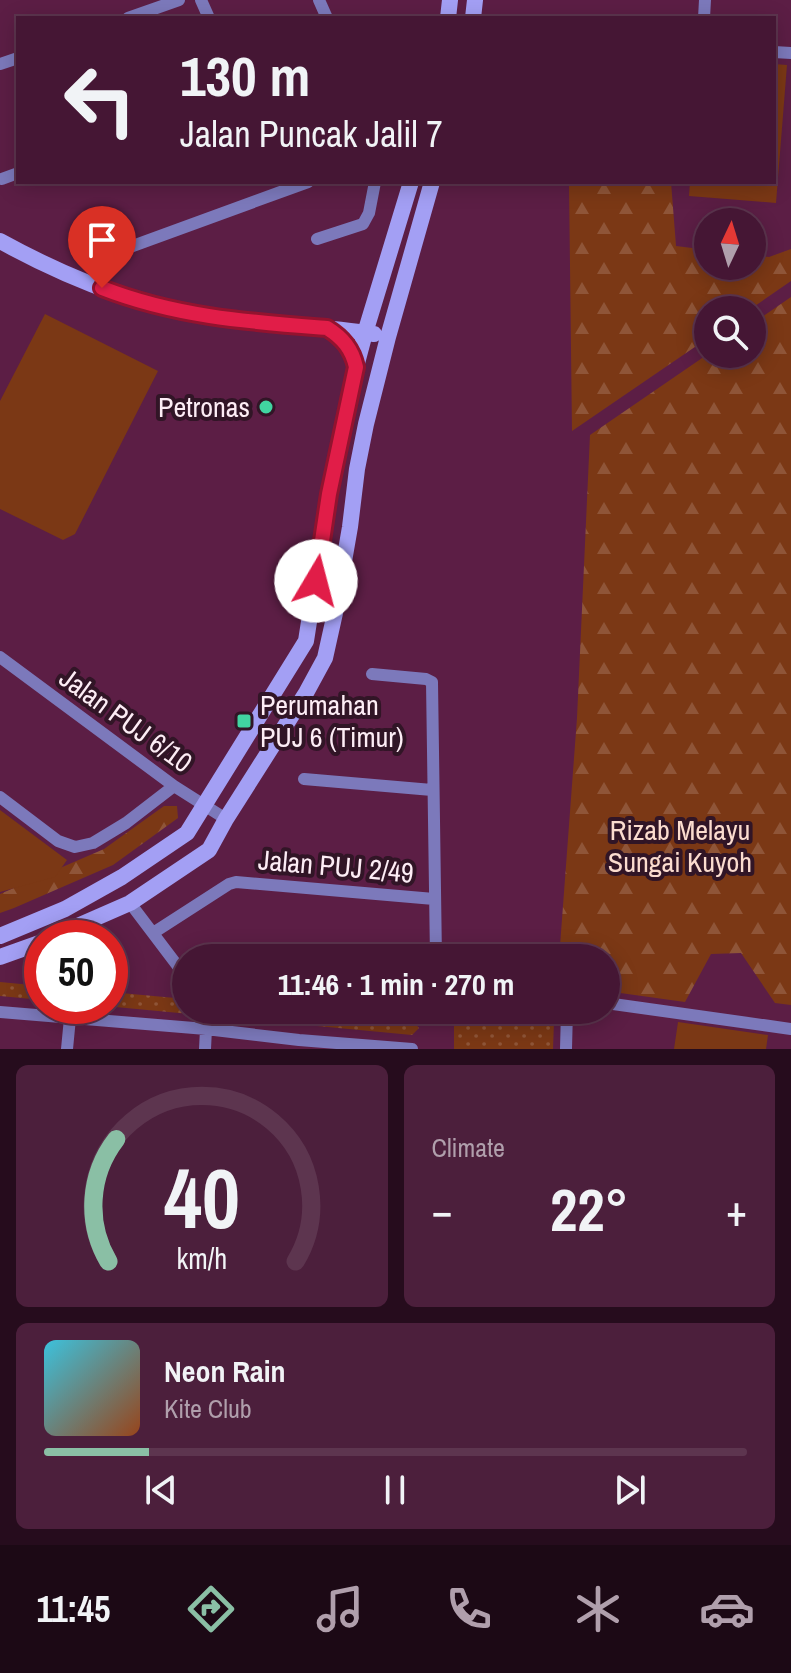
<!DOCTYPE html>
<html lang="en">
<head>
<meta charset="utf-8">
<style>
	body { margin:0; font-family:"Archivo Narrow",sans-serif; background:#4c1f3c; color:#f1f3f6; height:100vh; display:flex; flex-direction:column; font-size:30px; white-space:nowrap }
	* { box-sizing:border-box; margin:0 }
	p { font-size:26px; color:#b09fac }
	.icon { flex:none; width:44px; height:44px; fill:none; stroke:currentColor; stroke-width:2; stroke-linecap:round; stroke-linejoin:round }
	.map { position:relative; height:1049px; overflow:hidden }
	.sheet { display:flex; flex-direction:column; gap:16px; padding:16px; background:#260c1d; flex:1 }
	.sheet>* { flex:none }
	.hud { position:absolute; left:16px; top:16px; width:760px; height:168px; border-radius:0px; box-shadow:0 4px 20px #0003,0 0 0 2px #5d354f; background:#451634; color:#f1f3f6; overflow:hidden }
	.needle { width:52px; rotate:4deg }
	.controls { position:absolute; left:694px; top:208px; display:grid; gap:16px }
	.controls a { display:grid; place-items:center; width:72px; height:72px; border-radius:50%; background:#451634; box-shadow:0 4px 20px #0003,0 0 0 2px #5d354f; font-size:40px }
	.speed { position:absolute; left:24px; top:920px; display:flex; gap:16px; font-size:40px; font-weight:700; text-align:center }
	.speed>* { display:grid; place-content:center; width:104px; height:104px; border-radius:50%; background:#451634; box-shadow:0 4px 20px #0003,0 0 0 2px #5d354f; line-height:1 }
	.speed .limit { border:12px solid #d22; background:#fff; color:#111 }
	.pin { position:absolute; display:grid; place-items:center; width:68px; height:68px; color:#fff; margin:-82px -34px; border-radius:50% 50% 50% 0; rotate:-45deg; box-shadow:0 0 8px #0007 }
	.pin .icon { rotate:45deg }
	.me { position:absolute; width:88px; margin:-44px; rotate:8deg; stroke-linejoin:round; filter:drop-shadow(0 0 6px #0008) }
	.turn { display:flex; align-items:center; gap:28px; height:168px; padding:0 32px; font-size:36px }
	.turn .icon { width:104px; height:104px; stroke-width:2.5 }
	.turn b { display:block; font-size:56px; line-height:68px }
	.big { font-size:60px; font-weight:800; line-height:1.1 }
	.sheet .card { flex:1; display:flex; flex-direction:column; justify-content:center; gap:12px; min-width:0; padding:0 28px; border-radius:12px; background:#4c1f3c }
	.sheet .dial { align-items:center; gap:0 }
	.dial svg { height:208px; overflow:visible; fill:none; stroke:#5d354f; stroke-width:7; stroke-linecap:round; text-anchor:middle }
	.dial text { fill:#f1f3f6; stroke:none }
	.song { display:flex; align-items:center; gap:24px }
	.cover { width:96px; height:96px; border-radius:12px; background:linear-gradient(135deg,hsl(190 70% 55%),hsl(20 70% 35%)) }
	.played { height:8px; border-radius:4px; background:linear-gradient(90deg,#8abfa5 15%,#5d354f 15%) }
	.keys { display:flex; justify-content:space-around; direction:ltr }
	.heat { display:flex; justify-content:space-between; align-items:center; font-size:44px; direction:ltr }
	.sheet .tiles { flex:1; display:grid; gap:16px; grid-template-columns:1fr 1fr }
	.card:last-child { grid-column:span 2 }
	.trip { position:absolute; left:172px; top:944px; width:448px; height:80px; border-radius:40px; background:#451634; box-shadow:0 4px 20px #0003,0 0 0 2px #5d354f; font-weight:800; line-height:80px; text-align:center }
	.menu { display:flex; height:128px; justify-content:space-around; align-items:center; background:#1c0915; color:#b09fac }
	.menu .icon { width:56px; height:56px }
	.menu .current { color:#8abfa5 }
	.menu b { font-size:36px; color:#f1f3f6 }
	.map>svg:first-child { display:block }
	.grass { fill:url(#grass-dots) }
	.forest { fill:url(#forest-firs) }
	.park { fill:#7b3815 }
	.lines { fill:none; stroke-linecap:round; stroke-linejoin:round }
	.street { stroke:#7c79bb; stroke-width:12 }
	.secondary { stroke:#a39ff4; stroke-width:16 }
	.route-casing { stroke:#92132f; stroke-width:20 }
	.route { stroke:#e11d48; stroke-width:14 }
	.poi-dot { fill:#41d4a1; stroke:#311526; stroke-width:3 }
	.labels { text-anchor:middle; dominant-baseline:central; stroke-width:8; stroke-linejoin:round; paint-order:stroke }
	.poi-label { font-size:28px; fill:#fdedf5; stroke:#311526; text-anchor:end }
	.street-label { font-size:28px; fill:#fdedf5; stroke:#311526 }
	.park-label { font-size:28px; fill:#fbdccf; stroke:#311526 }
</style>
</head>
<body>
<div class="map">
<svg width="791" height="1049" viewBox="0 0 791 1049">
	<defs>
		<pattern id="grass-dots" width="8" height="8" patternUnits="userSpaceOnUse" patternTransform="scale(2)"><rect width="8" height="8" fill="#7b3815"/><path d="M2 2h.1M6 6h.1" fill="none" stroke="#8f5538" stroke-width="1.8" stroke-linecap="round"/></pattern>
		<pattern id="forest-firs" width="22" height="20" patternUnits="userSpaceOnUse" patternTransform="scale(2)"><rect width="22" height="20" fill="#7b3815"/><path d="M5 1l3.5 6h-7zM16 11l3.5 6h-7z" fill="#8f5538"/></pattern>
	</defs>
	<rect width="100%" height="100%" fill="#5c1e45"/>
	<path class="grass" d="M0 982 42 986V1000L0 996Z
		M110 992 186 999V1010H301L412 1020 419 1028 412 1035 105 1006H110Z
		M554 1021 553 1049H454V1023Z"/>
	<path class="forest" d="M569 182H671L676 246 708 250V266H752V255L769 257 791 249V281L749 310H708V338L572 431Z
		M791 297V1005L775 1003 741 953 711 954 685 1002 606 991V958H569L560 946 577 718 590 435 708 354H752V324Z
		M164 806H177L178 818 113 865 14 908 0 913V894L104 849Z"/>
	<path class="park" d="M774 64 787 65 776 203 689 196 690 182H774Z
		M45 314 158 371 75 534 63 540 0 509V401Z
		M0 810 67 860 55 877 0 892Z
		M678 1022 768 1035 766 1049H674Z"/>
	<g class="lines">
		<path class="street" d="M201 0 209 18
			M319 0 327 18
			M128 18 179 0
			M704 18 705 0
			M774 52 791 53
			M0 64 18 58
			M2 179 18 173
			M317 239 363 224 369 213 375 182
			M111 254 308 182
			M0 657 174 786 226 819
			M372 674 426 679 432 682 436 958
			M304 779 432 790
			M0 797 58 841 75 847 93 843 126 823 174 786
			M130 903 186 977
			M153 933 229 884 236 882 434 899
			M606 1003 791 1029
			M0 1012 206 1029 299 1040 412 1049
			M67 1049 70 1018
			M205 1049 206 1029
			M566 1049 567 1010"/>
		<path class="secondary" d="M448 18 450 0
			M473 18 475 0
			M0 241C69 279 144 309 223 319 273 326 324 326 374 334
			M0 936 65 909 122 877 187 833 306 641 329 494 352 382 365 333 411 182
			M50 938 130 903 209 850 226 819 306 693 325 658 335 613 350 527 357 469 366 424 388 337 432 182
			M0 957 42 942"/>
	</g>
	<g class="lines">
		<g class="route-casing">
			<path id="route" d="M102 288C176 317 250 322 327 328 343 338 352 349 356 367L329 494 316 581"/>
		</g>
		<use href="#route" class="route"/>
	</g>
	<g class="poi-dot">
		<circle cx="266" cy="407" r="8"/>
		<rect x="236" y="713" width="16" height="16" rx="4"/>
	</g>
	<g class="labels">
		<g class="poi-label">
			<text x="250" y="407">Petronas</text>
			<text x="260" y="705" text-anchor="start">Perumahan<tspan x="260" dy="32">PUJ 6 (Timur)</tspan></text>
		</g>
		<g class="street-label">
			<text transform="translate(126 720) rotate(36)">Jalan PUJ 6/10</text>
			<text transform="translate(336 866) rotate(5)">Jalan PUJ 2/49</text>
		</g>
		<g class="park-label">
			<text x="680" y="830">Rizab Melayu<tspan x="680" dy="32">Sungai Kuyoh</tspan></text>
		</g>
	</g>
</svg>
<div class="controls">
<a><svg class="needle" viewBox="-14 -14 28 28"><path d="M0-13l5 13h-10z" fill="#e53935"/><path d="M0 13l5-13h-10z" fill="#b09fac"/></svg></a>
<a><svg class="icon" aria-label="search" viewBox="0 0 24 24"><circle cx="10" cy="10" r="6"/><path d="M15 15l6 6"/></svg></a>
</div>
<div class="speed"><div class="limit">50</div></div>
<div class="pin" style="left:102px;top:288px;background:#d93025"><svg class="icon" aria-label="arrive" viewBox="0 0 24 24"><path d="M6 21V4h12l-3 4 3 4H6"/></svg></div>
<svg class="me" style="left:316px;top:581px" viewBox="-20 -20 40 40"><circle r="19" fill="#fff"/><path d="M0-13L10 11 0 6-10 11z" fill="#e11d48"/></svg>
<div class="trip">11:46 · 1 min · 270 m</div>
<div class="hud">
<div class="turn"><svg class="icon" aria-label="left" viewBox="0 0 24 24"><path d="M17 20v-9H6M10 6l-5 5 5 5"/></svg><div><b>130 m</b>Jalan Puncak Jalil 7</div></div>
</div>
</div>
<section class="sheet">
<div class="tiles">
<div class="card dial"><svg viewBox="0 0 100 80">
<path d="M14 69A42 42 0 1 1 86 69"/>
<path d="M14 69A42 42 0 0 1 17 22" stroke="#8abfa5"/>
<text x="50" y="56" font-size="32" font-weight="700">40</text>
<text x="50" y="72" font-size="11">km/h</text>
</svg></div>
<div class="card"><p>Climate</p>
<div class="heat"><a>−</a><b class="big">22°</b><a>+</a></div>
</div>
<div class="card">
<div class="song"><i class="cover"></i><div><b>Neon Rain</b><p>Kite Club</p></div></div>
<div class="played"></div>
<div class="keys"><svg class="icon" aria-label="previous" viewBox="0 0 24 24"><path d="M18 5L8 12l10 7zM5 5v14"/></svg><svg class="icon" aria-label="pause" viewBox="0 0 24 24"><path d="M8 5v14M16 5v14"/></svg><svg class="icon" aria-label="next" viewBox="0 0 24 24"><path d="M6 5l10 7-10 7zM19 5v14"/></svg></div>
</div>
</div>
</section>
<nav class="menu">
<b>11:45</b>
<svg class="icon current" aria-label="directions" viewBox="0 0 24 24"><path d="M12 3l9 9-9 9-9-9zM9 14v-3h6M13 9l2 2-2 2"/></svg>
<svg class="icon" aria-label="music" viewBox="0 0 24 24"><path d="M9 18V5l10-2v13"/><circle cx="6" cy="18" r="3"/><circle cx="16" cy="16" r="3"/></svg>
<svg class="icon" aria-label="phone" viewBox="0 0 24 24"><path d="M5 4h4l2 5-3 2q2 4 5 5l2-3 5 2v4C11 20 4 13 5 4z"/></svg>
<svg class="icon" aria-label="climate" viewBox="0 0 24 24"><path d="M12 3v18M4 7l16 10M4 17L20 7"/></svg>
<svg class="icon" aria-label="car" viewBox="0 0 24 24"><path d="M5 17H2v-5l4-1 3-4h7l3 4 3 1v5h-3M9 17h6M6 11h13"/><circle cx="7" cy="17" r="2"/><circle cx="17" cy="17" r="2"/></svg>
</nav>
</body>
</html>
